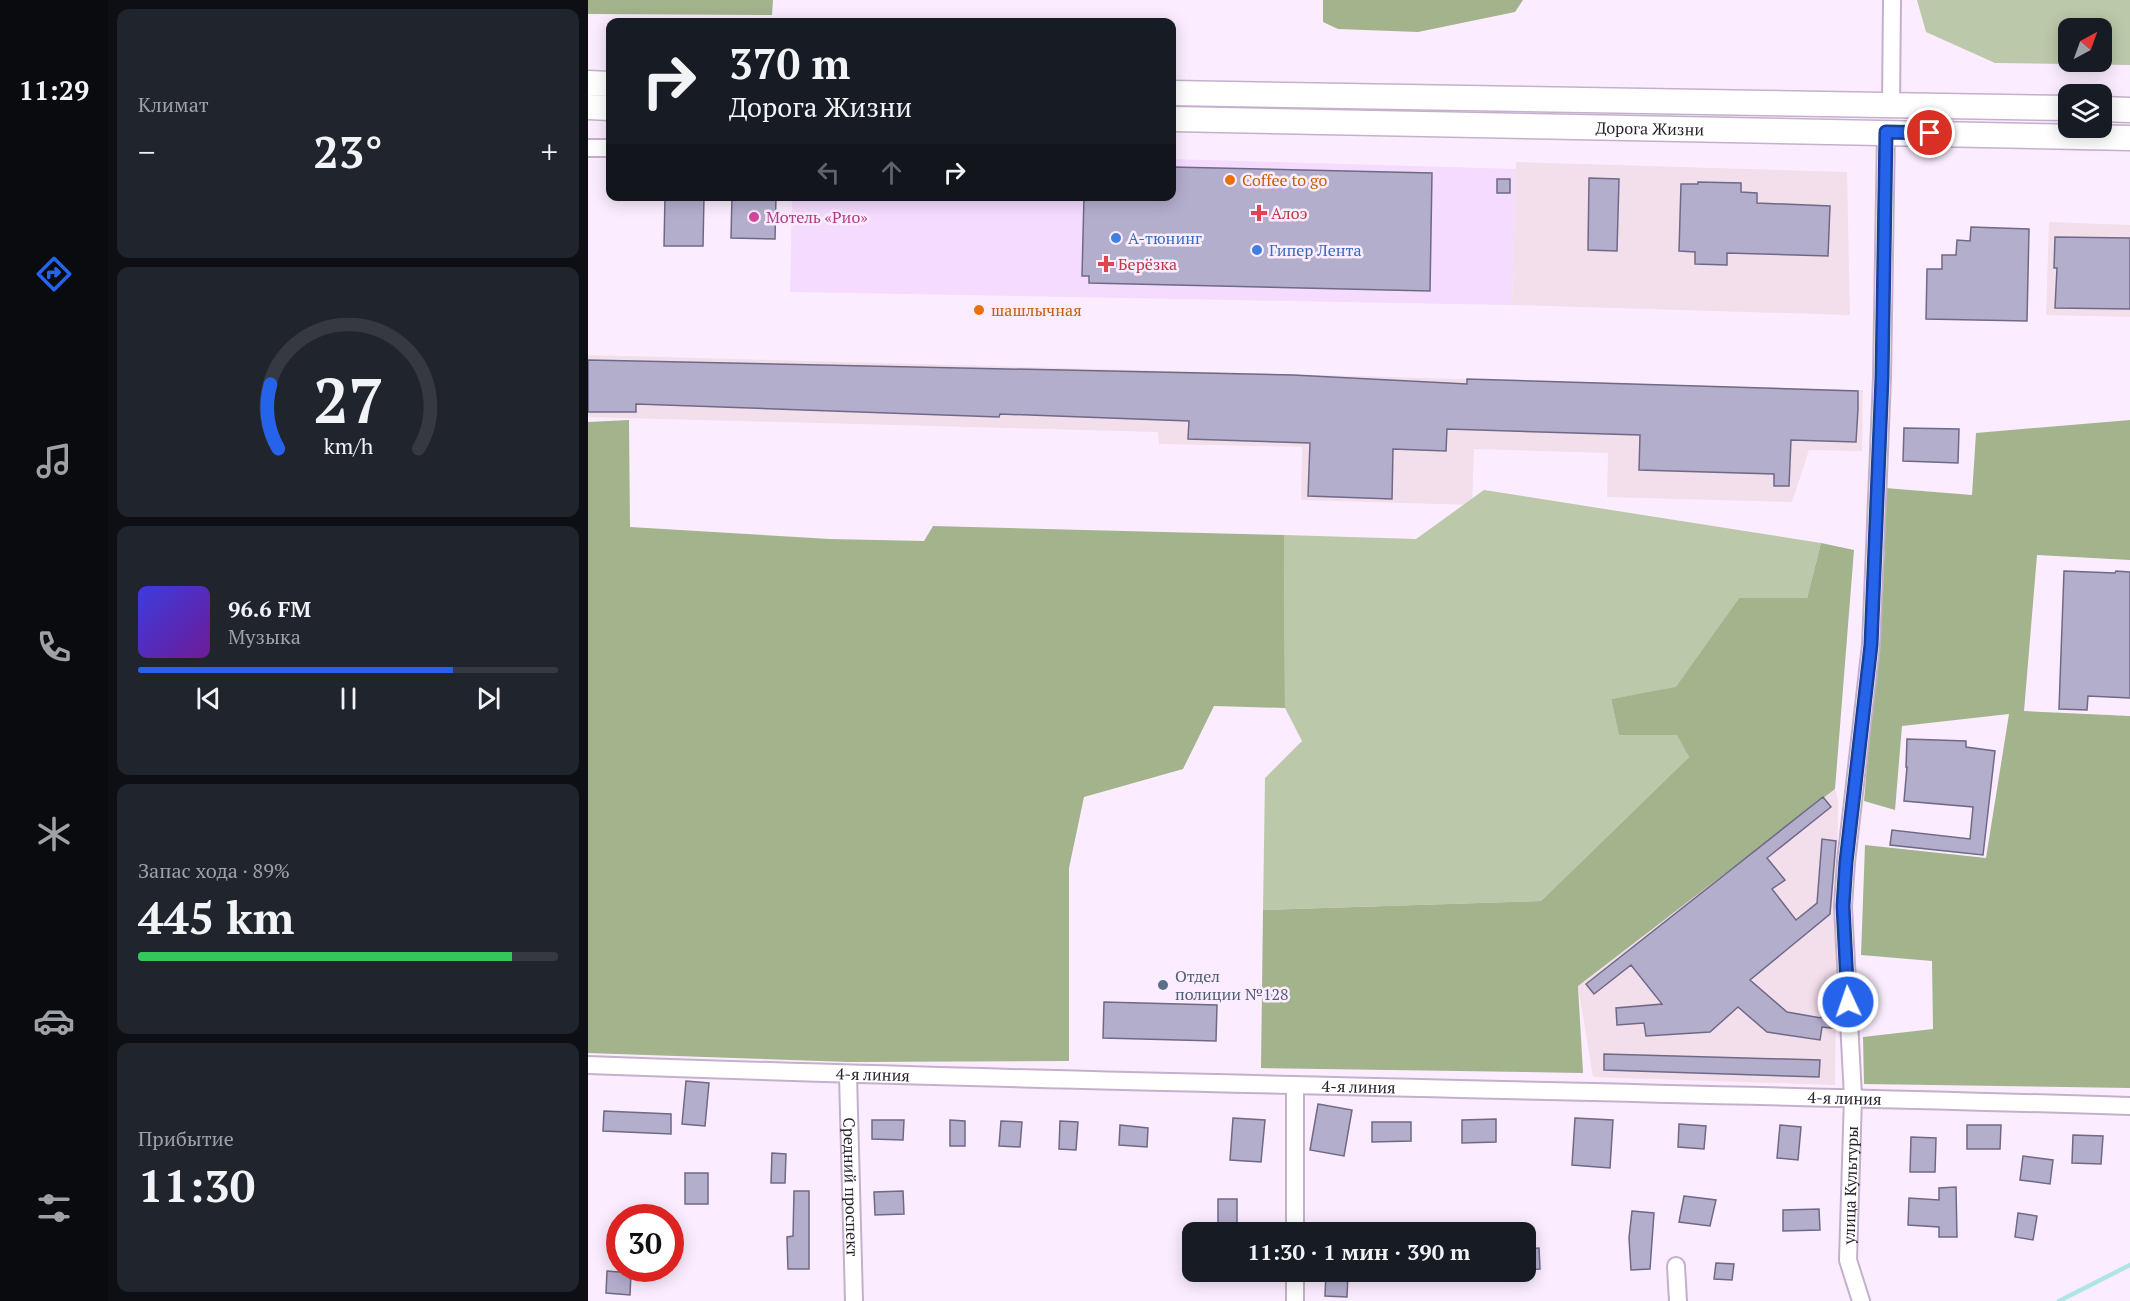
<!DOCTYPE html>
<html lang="ru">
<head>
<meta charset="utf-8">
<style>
	body { margin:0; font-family:"PT Serif",serif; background:#20242c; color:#f1f3f6; height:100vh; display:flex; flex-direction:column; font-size:22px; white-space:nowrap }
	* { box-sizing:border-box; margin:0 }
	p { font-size:20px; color:#9ea1a6 }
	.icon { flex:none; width:33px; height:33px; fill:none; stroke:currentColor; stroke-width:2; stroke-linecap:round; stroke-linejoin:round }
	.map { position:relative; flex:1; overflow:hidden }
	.details { display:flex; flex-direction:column; gap:9px; padding:9px; background:#0d0f14; width:480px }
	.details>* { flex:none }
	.hud { position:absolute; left:18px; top:18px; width:570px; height:183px; border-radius:12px; box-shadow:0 3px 15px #0003; background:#171b24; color:#f1f3f6; overflow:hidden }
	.needle { width:39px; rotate:41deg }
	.tools { position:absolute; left:1470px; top:18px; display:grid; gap:12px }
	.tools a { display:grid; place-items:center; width:54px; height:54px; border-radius:12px; background:#171b24; box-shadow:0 3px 15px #0003; font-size:30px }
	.speed { position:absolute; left:18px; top:1204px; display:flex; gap:12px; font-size:30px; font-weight:700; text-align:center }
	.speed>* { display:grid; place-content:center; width:78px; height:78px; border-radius:50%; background:#171b24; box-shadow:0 3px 15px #0003; line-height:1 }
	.speed .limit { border:9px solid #d22; background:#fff; color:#111 }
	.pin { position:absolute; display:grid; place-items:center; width:51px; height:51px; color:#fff; margin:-26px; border:3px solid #fff; border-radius:50%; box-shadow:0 2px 6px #0007 }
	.me { position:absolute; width:66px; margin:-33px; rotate:357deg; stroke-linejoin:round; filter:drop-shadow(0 0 4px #0008) }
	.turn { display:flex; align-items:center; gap:21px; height:126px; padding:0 24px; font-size:27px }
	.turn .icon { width:78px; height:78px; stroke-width:2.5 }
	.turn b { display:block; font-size:42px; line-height:51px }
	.lanes { display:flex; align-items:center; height:57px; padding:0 24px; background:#0003; justify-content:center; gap:30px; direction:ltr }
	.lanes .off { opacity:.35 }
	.big { font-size:45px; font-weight:800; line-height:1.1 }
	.details .card { flex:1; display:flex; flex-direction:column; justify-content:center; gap:9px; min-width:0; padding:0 21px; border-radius:12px; background:#20242c }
	.details .dial { align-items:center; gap:0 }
	.dial svg { height:156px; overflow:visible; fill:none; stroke:#363941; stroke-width:7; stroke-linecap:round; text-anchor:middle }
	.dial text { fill:#f1f3f6; stroke:none }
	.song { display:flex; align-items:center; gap:18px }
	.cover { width:72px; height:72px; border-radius:9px; background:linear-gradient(135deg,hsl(240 70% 55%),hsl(280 70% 35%)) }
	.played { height:6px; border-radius:3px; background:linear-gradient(90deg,#2563eb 75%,#363941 75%) }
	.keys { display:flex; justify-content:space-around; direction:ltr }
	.heat { display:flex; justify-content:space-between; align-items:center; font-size:33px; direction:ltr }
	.charge { height:9px; border-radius:4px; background:linear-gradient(90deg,#34c759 89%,#363941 0) }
	.trip { position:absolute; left:594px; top:1222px; width:354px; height:60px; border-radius:12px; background:#171b24; box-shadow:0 3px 15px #0003; font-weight:800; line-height:60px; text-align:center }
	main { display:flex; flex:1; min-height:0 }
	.tab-bar { display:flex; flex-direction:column; width:108px; justify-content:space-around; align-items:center; background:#090b0e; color:#9ea1a6 }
	.tab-bar .icon { width:42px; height:42px }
	.tab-bar .selected { color:#2563eb }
	.tab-bar b { font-size:27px; color:#f1f3f6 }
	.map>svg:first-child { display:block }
	.built { fill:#f5dbfe }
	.industrial { fill:#f3deec }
	.green { fill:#bbc8a9; fill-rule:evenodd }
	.forest { fill:#a3b38c }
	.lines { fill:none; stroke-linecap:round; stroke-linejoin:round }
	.stream { stroke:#aee5e7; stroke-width:4.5 }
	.building { fill:#b4aecd; stroke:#6f6986; stroke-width:1.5 }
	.minor-casing { stroke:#c5b0cc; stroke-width:20 }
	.secondary-casing { stroke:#c5b0cc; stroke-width:27 }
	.minor { stroke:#fff; stroke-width:16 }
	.secondary { stroke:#fff; stroke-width:24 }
	.route-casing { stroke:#184099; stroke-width:15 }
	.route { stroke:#2563eb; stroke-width:10 }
	.food-dot { fill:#e8710a; stroke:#fbedff; stroke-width:2 }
	.health-dot { fill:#e0444e; stroke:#fbedff; stroke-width:2 }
	.hotel-dot { fill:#d1479c; stroke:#fbedff; stroke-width:2 }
	.shop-dot { fill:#3f7fe0; stroke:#fbedff; stroke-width:2 }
	.service-dot { fill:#5c6f8a; stroke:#fbedff; stroke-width:2 }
	.labels { text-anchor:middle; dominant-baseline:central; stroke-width:5; stroke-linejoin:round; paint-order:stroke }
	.street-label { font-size:16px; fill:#28202b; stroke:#fbedff }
	.food-label { font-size:16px; fill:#c56008; stroke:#fbedff; text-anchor:start }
	.health-label { font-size:16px; fill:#be3a42; stroke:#fbedff; text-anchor:start }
	.hotel-label { font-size:16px; fill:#b23c85; stroke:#fbedff; text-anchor:start }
	.shop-label { font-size:16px; fill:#366cbe; stroke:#fbedff; text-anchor:start }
	.service-label { font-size:16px; fill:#4e5e75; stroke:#fbedff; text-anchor:start }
</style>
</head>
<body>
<main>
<nav class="tab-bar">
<b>11:29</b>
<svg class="icon selected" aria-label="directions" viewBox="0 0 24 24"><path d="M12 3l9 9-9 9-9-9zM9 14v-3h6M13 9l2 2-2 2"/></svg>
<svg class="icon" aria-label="music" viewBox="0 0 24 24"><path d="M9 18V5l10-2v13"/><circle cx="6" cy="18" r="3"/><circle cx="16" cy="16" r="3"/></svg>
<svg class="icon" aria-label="phone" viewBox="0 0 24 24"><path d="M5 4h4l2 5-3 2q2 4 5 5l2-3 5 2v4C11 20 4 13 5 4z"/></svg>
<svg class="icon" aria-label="climate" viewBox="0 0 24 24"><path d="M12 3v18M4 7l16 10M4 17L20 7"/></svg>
<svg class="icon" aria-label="car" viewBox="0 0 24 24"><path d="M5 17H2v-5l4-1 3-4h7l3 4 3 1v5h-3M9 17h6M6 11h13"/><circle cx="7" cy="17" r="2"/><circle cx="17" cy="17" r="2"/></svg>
<svg class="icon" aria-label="filters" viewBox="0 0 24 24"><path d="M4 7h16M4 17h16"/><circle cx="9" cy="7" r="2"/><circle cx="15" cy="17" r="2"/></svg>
</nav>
<section class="details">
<div class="card"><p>Климат</p>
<div class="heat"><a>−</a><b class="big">23°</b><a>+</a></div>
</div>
<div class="card dial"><svg viewBox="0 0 100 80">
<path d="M14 69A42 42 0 1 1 86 69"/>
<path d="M14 69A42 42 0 0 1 10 36" stroke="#2563eb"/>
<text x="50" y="56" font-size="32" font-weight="700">27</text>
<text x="50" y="72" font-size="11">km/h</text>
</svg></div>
<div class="card">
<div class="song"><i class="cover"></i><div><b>96.6 FM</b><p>Музыка</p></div></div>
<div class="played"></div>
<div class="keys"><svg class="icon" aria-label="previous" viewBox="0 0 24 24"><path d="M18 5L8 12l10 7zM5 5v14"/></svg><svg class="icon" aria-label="pause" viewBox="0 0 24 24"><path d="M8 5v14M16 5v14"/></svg><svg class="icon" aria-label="next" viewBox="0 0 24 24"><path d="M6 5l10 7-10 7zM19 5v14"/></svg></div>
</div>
<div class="card"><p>Запас хода · 89%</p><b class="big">445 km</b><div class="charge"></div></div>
<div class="card"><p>Прибытие</p><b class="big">11:30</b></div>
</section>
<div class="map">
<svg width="1542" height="1301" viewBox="0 0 1542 1301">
	<rect width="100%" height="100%" fill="#fbedff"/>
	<path class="built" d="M584 159 928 169 924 305 202 292 204 197 584 196Z"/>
	<path class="industrial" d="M928 162 1259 172 1262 315 924 305Z
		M1461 222 1542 225V317L1458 315Z
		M0 355 1275 390 1274 451 1221 450 1204 502 1019 497 1020 453 886 449 884 505 713 500 714 447 571 444 570 432 0 417Z
		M1247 789 1250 800 1247 1085 1005 1077 990 986Z"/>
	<path class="green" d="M1329 0H1542V65L1407 63 1338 32ZM1480 28H1514V62H1480Z
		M896 490 1233 543 1219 598H1151L1088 688 1023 699 1031 734 1090 735 1101 757 953 901 675 910 677 778 714 741 697 708 696 535 828 539Z"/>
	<path class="forest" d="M0 0H185L184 15 0 14Z
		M735 0H935L927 12 830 32 750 29 735 22Z
		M41 420 42 527 242 539 336 541 345 526 696 535 697 708 626 706 595 769 496 797 481 868V1061L261 1062 0 1053V422Z
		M1542 420V560L1449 555 1436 711 1542 716V1088L1276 1084 1275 1037 1345 1029 1344 961 1273 955 1277 845 1398 858 1421 714 1314 726 1307 810 1276 801 1297 549V488L1384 495 1388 433Z
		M1233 543 1266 550 1247 789 990 986 995 1073 673 1068 675 910 953 901 1101 757 1089 735H1031L1023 699 1088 687 1151 598H1219Z"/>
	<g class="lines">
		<path class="stream" d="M1471 1301 1542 1265"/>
	</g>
	<path class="building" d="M584 167 844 173 842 291 501 283V276H494L496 196H584Z
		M1001 178 1031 179 1029 251 1000 250Z
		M909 179H922V193H909Z
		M1110 182 1153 183V192L1169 193V203L1242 206 1240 256 1139 253V265L1107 264V252L1091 251 1093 184H1110Z
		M77 196H116L115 246H76Z
		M144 196H188L187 239 143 238Z
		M1383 227 1441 229 1439 321 1338 319 1339 269H1354V255H1368L1369 240 1382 241Z
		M1467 237 1542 238V309L1467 308 1469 268H1466Z
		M0 360 705 375 879 384V379L1270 391V409L1268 442 1203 440 1201 486H1186V474L1051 470 1052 435 859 429 858 451 805 449 804 499 720 496 722 443 600 439 601 421 412 414 411 417 48 404V412H0Z
		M1316 428 1371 429 1370 463 1315 461Z
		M1476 571 1527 573 1528 571 1542 572V698L1500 696 1499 710 1471 709Z
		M1319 739 1378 741V747L1407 751 1395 855 1302 845 1304 830 1382 839 1385 807 1316 801 1319 767H1318Z
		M1235 797 1243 807 1179 858 1197 880 1184 889 1208 920 1229 903 1234 839 1248 841 1242 914 1162 980 1199 1012 1233 1018 1234 1011 1250 1013 1251 1029 1234 1027 1232 1040 1179 1032 1150 1007 1122 1032 1058 1036 1056 1023 1029 1025 1028 1008 1074 1004 1043 965 1006 994 998 984Z
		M516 1002 629 1005 628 1041 515 1038Z
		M1016 1054 1232 1060 1231 1077 1016 1070Z
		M98 1081 121 1083 117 1126 94 1124Z
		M730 1104 764 1110 756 1156 722 1150Z
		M16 1111 83 1114V1134L15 1131Z
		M645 1118 677 1120 673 1162 642 1160Z
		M987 1118 1025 1120 1022 1168 984 1165Z
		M908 1119V1142L874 1143V1120Z
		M284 1120H316L315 1140 284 1139Z
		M362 1120 377 1121V1146H362Z
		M413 1121 434 1122 432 1147 411 1146Z
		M472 1121 490 1122 488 1150 471 1149Z
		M784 1122H823V1141L784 1142Z
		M1091 1124 1118 1126 1116 1149 1090 1147Z
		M532 1125 560 1128 559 1147 531 1145Z
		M1192 1125 1213 1127 1210 1160 1189 1158Z
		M1379 1125H1413L1412 1149H1379Z
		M1485 1135 1515 1136 1513 1164 1484 1163Z
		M1323 1137 1348 1138 1347 1172H1322Z
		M184 1153 198 1154 197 1183H183Z
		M1435 1156 1465 1160 1462 1184 1432 1180Z
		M97 1173H120V1204H97Z
		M1368 1187 1369 1237H1351V1227L1320 1225 1321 1198 1351 1200V1188Z
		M206 1191H221V1269H200L199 1237 205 1236Z
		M315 1191 316 1214 287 1215 286 1192Z
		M1096 1196 1128 1200 1122 1226 1091 1222Z
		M630 1199H649V1231H630Z
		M1231 1209 1232 1230 1195 1231V1210Z
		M1044 1211 1066 1213 1062 1269 1043 1270 1041 1238Z
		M1430 1213 1449 1216 1445 1240 1427 1237Z
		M951 1248 952 1269 938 1270V1249Z
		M1128 1263 1146 1264 1144 1280 1126 1279Z
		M19 1271 43 1273 42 1295 18 1293Z
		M738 1273 760 1274 759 1297 737 1296Z"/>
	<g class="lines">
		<g class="minor-casing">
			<g id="minor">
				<path d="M1303 105 1304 0"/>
				<path d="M0 148H22"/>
				<path id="s1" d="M0 1065C514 1084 1028 1090 1542 1106"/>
				<path id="s2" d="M260 1075 266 1301"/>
				<path d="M707 1085V1233"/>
				<path d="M1088 1266 1090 1301"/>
				<path d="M707 1272V1301"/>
				<path id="s3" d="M1273 1301 1260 1260 1265 1097 1255 906 1258 862 1283 645 1294 378 1298 132"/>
			</g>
		</g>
		<g class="secondary-casing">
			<g id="secondary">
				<path d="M0 83 22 84"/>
				<path d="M584 93 1480 108"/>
				<path d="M0 107 22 108"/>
				<path d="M1514 109 1542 110"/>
				<path id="s4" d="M584 119 1542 138"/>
			</g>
		</g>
		<use href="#minor" class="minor"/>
		<use href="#secondary" class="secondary"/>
	</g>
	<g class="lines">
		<g class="route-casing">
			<path id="route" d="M1260 1002 1255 906 1258 862 1283 645 1294 378 1298 132 1342 133"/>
		</g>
		<use href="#route" class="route"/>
	</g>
	<g class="food-dot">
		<circle cx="642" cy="180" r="6"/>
		<circle cx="391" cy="310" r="6"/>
	</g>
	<g class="health-dot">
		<path d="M668 204h6v6h6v6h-6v6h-6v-6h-6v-6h6z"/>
		<path d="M515 255h6v6h6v6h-6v6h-6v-6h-6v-6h6z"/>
	</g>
	<circle class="hotel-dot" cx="166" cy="217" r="6"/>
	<g class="shop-dot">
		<circle cx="528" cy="238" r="6"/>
		<circle cx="669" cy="250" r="6"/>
	</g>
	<circle class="service-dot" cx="575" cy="985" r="6"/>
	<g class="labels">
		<g class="street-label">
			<text stroke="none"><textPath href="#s4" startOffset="478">Дорога Жизни</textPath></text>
			<text stroke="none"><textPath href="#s1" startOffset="285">4-я линия</textPath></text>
			<text stroke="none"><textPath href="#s1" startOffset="771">4-я линия</textPath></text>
			<text stroke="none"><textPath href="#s1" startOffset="1257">4-я линия</textPath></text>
			<text stroke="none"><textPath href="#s3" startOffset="118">улица Культуры</textPath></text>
			<text stroke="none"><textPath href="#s2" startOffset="112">Средний проспект</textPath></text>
		</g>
		<g class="food-label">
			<text x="654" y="180">Coffee to go</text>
			<text x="403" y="310">шашлычная</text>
		</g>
		<g class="health-label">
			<text x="683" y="213">Алоэ</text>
			<text x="530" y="264">Берёзка</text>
		</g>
		<g class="hotel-label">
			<text x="178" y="217">Мотель «Рио»</text>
		</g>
		<g class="shop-label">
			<text x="540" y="238">А-тюнинг</text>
			<text x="681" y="250">Гипер Лента</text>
		</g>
		<g class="service-label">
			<text x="587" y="976">Отдел<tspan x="587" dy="18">полиции №128</tspan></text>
		</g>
	</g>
</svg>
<div class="tools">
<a><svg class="needle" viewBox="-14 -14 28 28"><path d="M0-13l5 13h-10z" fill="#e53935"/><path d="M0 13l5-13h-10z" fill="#9ea1a6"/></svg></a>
<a><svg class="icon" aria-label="layers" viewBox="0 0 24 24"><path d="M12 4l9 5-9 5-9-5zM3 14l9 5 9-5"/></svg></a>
</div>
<div class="speed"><div class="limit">30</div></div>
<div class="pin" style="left:1342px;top:133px;background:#d93025"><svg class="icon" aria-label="arrive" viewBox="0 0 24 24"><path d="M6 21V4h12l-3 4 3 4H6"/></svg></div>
<svg class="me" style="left:1260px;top:1002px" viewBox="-20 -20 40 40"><circle r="17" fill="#2563eb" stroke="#fff" stroke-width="3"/><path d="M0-11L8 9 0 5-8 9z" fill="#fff"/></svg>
<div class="trip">11:30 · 1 мин · 390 m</div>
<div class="hud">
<div class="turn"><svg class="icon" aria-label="right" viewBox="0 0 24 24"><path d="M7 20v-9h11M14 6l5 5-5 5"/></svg><div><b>370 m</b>Дорога Жизни</div></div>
<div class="lanes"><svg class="icon off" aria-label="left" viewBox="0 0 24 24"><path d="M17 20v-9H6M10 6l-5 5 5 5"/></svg><svg class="icon off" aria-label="ahead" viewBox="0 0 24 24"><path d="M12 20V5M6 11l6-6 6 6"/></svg><svg class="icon" aria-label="right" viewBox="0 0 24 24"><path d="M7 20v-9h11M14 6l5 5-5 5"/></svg></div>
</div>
</div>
</main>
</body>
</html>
